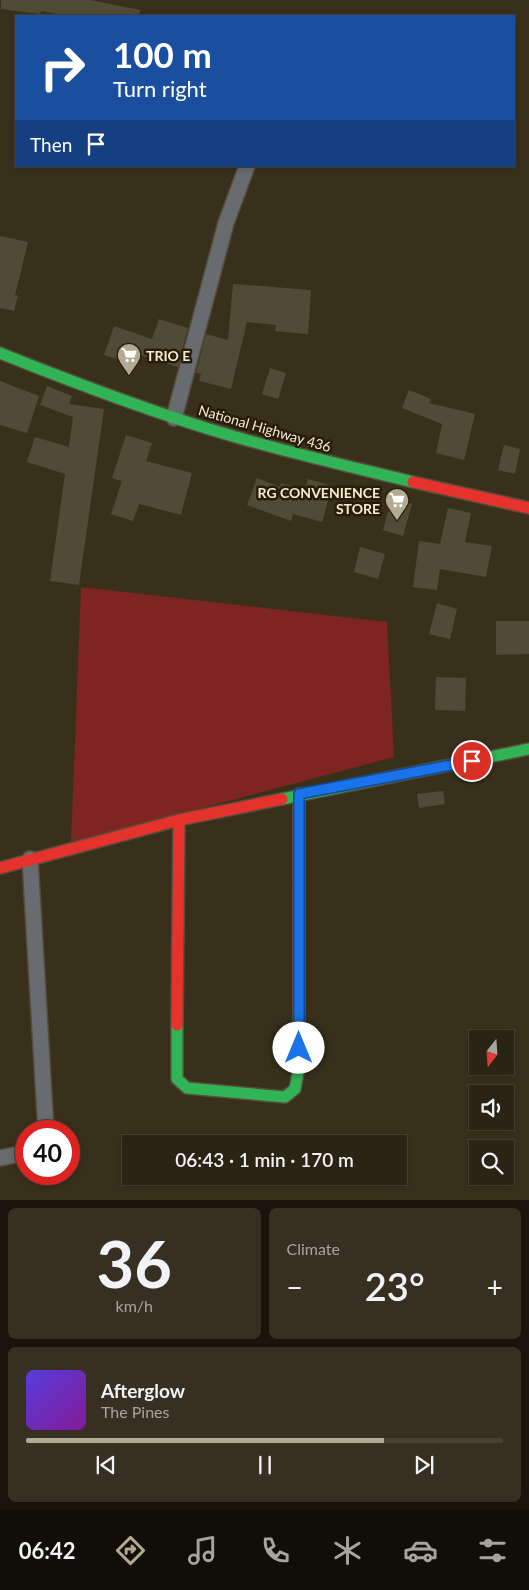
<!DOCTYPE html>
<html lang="en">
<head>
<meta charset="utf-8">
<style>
	body { margin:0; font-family:Lato,sans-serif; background:#373022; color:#f1f3f6; height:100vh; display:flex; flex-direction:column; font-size:19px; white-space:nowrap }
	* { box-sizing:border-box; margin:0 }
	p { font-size:16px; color:#a6a4a0 }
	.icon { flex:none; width:28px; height:28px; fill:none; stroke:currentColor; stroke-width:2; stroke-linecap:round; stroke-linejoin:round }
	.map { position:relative; height:1200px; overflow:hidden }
	.side { display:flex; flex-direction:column; gap:8px; padding:8px; background:#18140c; flex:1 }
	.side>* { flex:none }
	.guide { position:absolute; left:15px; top:15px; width:500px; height:152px; border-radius:0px; box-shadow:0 2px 8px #0003,0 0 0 1px #474134; background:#1a4fa0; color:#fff; overflow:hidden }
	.needle { width:32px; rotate:197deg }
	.fabs { position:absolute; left:469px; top:1030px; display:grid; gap:10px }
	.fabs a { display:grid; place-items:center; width:45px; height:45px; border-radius:0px; background:#2b2415; box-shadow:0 2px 8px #0003,0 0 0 1px #474134; font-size:25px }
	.speed { position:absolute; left:15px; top:1120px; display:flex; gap:10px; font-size:25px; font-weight:700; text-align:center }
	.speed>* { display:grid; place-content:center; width:65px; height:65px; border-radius:50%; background:#2b2415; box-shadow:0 2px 8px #0003,0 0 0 1px #474134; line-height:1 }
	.speed .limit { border:8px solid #d22; background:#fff; color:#111 }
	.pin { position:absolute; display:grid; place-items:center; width:42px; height:42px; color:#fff; margin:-21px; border:2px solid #fff; border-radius:50%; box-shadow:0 1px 5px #0007 }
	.me { position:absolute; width:55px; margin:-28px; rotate:0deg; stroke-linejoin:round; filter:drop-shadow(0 0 4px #0008) }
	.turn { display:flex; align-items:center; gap:18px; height:105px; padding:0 15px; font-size:22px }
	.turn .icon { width:65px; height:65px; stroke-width:2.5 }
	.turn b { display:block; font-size:35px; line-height:42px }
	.then { display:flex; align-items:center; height:48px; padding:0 15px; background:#0003; gap:10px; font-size:19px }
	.big { font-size:38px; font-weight:600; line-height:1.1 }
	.side .card { flex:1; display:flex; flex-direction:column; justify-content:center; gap:8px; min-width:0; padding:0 18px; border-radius:8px; background:#373022 }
	.side .dial { align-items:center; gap:0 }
	.dial b { font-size:65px; line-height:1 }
	.song { display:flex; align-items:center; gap:15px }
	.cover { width:60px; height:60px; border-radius:8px; background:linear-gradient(135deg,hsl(250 70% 55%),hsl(290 70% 35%)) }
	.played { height:5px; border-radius:2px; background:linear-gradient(90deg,#b4a991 75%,#474134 75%) }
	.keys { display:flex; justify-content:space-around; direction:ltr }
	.heat { display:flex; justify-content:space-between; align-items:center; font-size:28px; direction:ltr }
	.side .tiles { flex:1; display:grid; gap:8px; grid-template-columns:1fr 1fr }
	.card:last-child { grid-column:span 2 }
	.trip { position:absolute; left:122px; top:1135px; width:285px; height:50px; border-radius:0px; background:#2b2415; box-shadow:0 2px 8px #0003,0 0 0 1px #474134; font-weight:600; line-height:50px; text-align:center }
	.tabs { display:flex; height:80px; justify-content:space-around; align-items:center; background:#110e08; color:#a6a4a0 }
	.tabs .icon { width:35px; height:35px }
	.tabs .active { color:#b4a991 }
	.tabs b { font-size:22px; color:#f1f3f6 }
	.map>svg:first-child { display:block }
	.green { fill:#7e2421 }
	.building { fill:#504b36 }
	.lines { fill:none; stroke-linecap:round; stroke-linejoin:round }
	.street-casing { stroke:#554d3b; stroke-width:18 }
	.fast-casing { stroke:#554d3b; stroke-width:14 }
	.slow-casing { stroke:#554d3b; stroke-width:14 }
	.jam-casing { stroke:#554d3b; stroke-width:14 }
	.street { stroke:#686b70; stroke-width:15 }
	.fast { stroke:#30b455; stroke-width:11 }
	.slow { stroke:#ff9f0a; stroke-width:11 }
	.jam { stroke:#e5322d; stroke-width:11 }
	.route-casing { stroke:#114b97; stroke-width:12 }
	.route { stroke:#1a73e8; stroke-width:9 }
	.labels { text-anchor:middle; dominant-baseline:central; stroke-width:5; stroke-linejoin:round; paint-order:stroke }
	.poi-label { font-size:14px; font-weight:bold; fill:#f7ead0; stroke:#271e09; text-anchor:start }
	.street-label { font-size:14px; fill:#f7ead0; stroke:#271e09 }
</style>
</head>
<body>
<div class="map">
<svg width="529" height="1200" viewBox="0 0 529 1200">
	<rect width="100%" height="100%" fill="#39301c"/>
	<path class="green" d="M81 587 387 622 394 757 71 843Z"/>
	<path class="building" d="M1 0H91L140 10 139 16H67L41 11 40 14 1 9Z
		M0 236 28 242 15 295 18 296 14 311 0 308Z
		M233 284 311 290 308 334 275 331 276 325 247 322 231 389 199 381 201 374 196 373 206 334 228 340Z
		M159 319 188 328 178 367 140 355 137 366 104 355 114 326 152 339Z
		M270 368 286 373 278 399 262 394Z
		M0 381 39 396 27 433 0 425Z
		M47 386 72 396 69 404 104 409 79 585 50 581 65 474 27 462 35 437 69 447 73 417 40 405Z
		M409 390 431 399 429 403 475 414 464 460 436 453 442 424 402 408Z
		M126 435 152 443 146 461 192 473 181 515 139 504 133 521 111 514 122 481 112 478Z
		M504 445 520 449 515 474 498 470Z
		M257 478 280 487 281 483 305 490 308 479 332 486 322 522 293 514 291 521 247 505Z
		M392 498 412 504 403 536 383 530Z
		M448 508 471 513 465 542 492 546 486 577 440 569 437 590 413 587 419 541 440 544Z
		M360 547 385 554 378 579 354 572Z
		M437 603 457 609 450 639 429 634Z
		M496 621H529V654L496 655Z
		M436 677 466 678 465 711 435 710Z
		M443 791 445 804 419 808 417 794Z"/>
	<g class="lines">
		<g class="street-casing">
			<path id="street" d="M174 418 226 223 247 166
				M30 859 46 1131
				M0 1158 26 1153"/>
		</g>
		<g class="fast-casing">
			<path id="fast" d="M0 353C75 383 151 412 229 435 290 453 352 467 413 482
				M282 799 529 749
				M177 1025V1079L187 1088 285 1097 295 1089 299 1067V882"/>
		</g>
		<g class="slow-casing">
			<path id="slow" d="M299 794V882"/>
		</g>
		<g class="jam-casing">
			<path id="jam" d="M413 482 529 508
				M0 868 179 820 282 799
				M177 1025 179 820"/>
		</g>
		<use href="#street" class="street"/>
		<use href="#fast" class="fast"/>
		<use href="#slow" class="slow"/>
		<use href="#jam" class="jam"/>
	</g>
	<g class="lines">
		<g class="route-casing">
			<path id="route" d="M299 1048V794L472 761"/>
		</g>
		<use href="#route" class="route"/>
	</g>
	<defs>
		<g id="supermarket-pin" transform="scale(1.25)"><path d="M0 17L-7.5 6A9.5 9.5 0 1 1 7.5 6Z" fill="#b4a991" stroke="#271e09"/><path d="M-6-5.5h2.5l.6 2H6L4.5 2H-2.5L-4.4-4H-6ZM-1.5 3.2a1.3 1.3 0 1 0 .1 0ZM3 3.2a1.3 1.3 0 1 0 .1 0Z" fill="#fff"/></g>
	</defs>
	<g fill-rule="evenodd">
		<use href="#supermarket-pin" x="129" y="355"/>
		<use href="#supermarket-pin" x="397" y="500"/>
	</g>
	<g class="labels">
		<g class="poi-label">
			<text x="146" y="355">TRIO E</text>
			<text x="380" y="492" text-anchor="end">RG CONVENIENCE<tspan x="380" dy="16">STORE</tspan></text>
		</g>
		<g class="street-label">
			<text transform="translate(265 428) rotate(16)">National Highway 436</text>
		</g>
	</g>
</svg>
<div class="fabs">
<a><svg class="needle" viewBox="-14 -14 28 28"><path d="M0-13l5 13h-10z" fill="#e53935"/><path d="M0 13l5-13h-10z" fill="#a6a4a0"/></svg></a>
<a><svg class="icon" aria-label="sound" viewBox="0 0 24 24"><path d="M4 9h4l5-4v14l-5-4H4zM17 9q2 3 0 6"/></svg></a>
<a><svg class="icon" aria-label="search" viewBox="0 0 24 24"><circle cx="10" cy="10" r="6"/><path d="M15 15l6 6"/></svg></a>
</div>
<div class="speed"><div class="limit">40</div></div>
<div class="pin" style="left:472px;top:761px;background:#d93025"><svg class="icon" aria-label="arrive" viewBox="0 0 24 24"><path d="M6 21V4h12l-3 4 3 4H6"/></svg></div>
<svg class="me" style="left:299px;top:1048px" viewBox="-20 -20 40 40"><circle r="19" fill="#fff"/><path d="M0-13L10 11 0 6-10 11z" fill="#1a73e8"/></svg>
<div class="trip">06:43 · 1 min · 170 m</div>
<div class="guide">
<div class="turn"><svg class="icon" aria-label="right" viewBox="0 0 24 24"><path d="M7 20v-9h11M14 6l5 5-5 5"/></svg><div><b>100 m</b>Turn right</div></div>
<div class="then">Then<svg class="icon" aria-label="arrive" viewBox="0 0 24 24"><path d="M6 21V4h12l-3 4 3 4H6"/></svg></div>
</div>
</div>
<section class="side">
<div class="tiles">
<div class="card dial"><b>36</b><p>km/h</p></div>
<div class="card"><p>Climate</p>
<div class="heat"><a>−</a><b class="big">23°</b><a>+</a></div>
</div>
<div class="card">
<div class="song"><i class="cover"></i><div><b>Afterglow</b><p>The Pines</p></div></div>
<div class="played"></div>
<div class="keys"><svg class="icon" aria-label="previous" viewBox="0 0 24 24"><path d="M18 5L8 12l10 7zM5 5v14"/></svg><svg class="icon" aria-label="pause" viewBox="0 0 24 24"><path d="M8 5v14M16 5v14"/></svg><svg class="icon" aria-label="next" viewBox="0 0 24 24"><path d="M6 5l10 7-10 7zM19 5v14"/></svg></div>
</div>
</div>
</section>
<nav class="tabs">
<b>06:42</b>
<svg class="icon active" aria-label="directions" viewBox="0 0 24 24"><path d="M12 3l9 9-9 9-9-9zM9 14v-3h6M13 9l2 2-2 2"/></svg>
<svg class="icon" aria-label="music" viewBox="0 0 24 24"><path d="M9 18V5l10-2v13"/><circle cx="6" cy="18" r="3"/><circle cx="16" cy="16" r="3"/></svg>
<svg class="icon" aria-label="phone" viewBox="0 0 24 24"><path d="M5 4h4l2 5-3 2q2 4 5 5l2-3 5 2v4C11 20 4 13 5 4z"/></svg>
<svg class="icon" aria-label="climate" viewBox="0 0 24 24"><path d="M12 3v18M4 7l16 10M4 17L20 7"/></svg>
<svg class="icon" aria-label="car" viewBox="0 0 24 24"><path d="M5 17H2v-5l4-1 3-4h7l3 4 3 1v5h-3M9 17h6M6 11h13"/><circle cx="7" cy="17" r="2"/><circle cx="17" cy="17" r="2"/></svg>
<svg class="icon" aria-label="filters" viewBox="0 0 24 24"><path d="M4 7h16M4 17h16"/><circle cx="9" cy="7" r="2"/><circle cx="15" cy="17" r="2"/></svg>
</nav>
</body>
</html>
